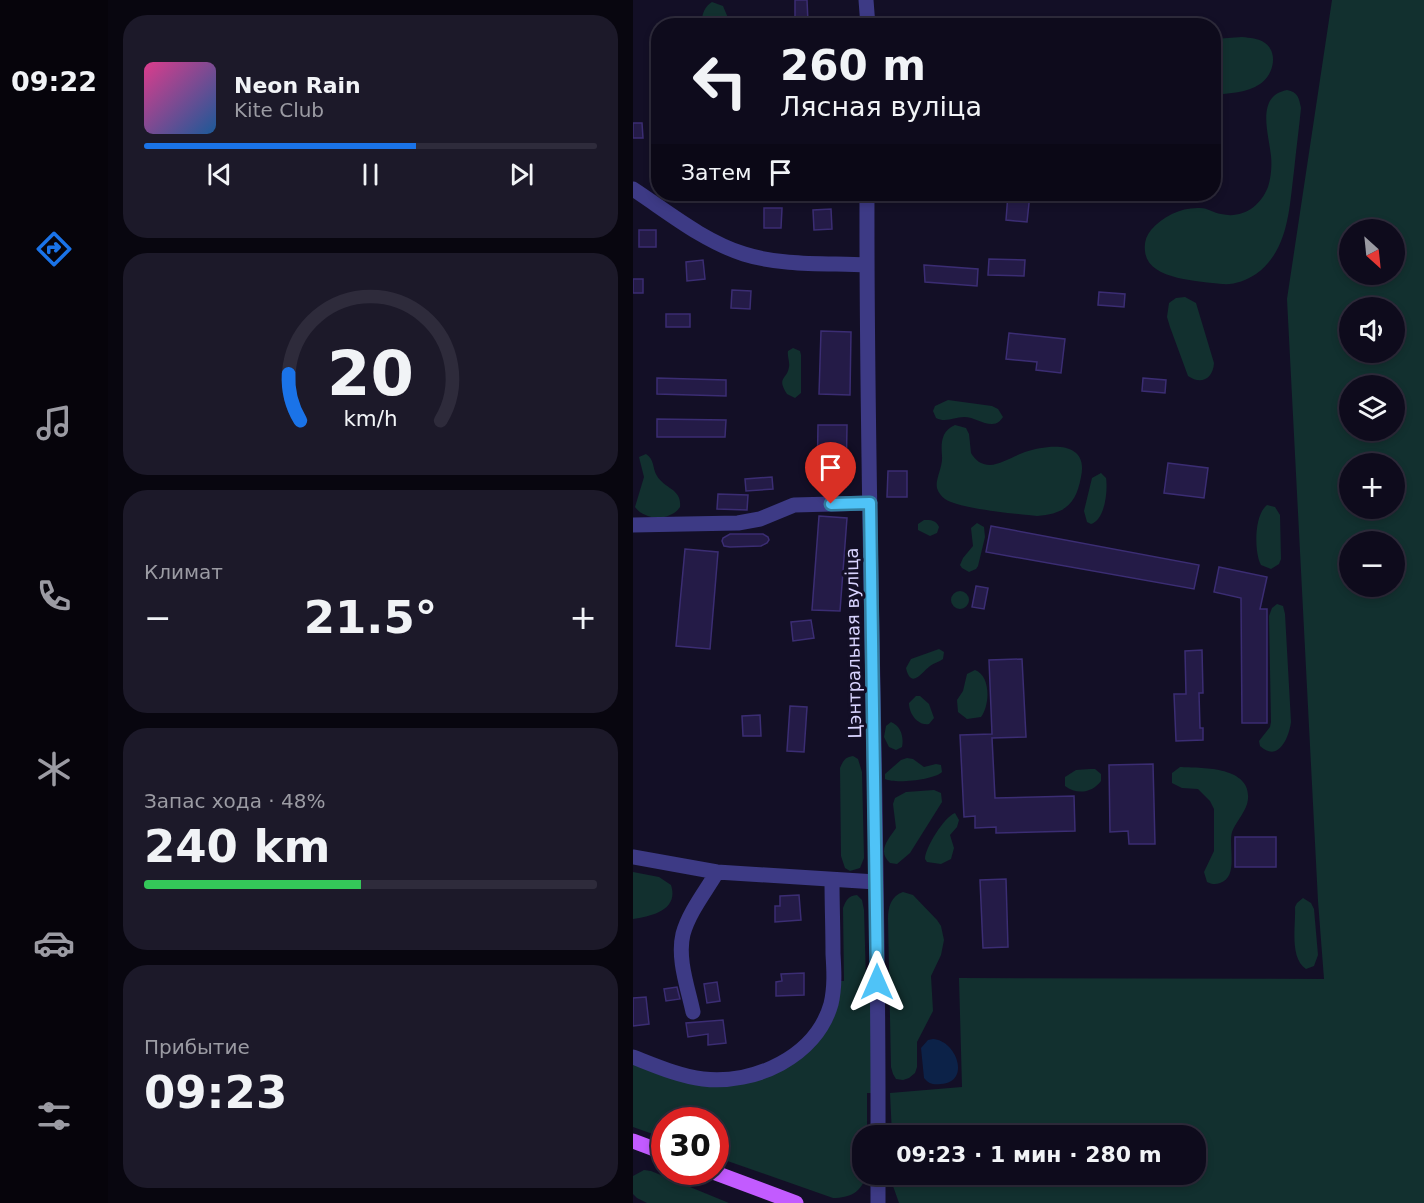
<!DOCTYPE html>
<html lang="ru">
<head>
<meta charset="utf-8">
<style>
	body { margin:0; font-family:"DejaVu Sans",sans-serif; background:#1c1929; color:#f1f3f6; height:100vh; display:flex; flex-direction:column; font-size:22px; white-space:nowrap }
	* { box-sizing:border-box; margin:0 }
	p { font-size:20px; color:#9b9ba3 }
	.icon { flex:none; width:33px; height:33px; fill:none; stroke:currentColor; stroke-width:2; stroke-linecap:round; stroke-linejoin:round }
	.map { position:relative; flex:1; overflow:hidden }
	.sheet { display:flex; flex-direction:column; gap:15px; padding:15px; background:#08060f; width:525px }
	.sheet>* { flex:none }
	.guide { position:absolute; left:18px; top:18px; width:570px; height:183px; border-radius:24px; box-shadow:0 3px 9px #0003,0 0 0 2px #2e2b3b; background:#0e0b1c; color:#f1f3f6; overflow:hidden }
	.needle { width:39px; rotate:153deg }
	.controls { position:absolute; left:706px; top:219px; display:grid; gap:12px }
	.controls a { display:grid; place-items:center; width:66px; height:66px; border-radius:50%; background:#0e0b1c; box-shadow:0 3px 9px #0003,0 0 0 2px #2e2b3b; font-size:30px }
	.speed { position:absolute; left:18px; top:1107px; display:flex; gap:12px; font-size:30px; font-weight:700; text-align:center }
	.speed>* { display:grid; place-content:center; width:78px; height:78px; border-radius:50%; background:#0e0b1c; box-shadow:0 3px 9px #0003,0 0 0 2px #2e2b3b; line-height:1 }
	.speed .limit { border:9px solid #d22; background:#fff; color:#111 }
	.pin { position:absolute; display:grid; place-items:center; width:51px; height:51px; color:#fff; margin:-62px -26px; border-radius:50% 50% 50% 0; rotate:-45deg; box-shadow:0 0 6px #0007 }
	.pin .icon { rotate:45deg }
	.me { position:absolute; width:66px; margin:-33px; rotate:0deg; stroke-linejoin:round; filter:drop-shadow(0 0 4px #0008) }
	.turn { display:flex; align-items:center; gap:21px; height:126px; padding:0 30px; font-size:27px }
	.turn .icon { width:78px; height:78px; stroke-width:2.5 }
	.turn b { display:block; font-size:42px; line-height:51px }
	.then { display:flex; align-items:center; height:57px; padding:0 30px; background:#0003; gap:12px; font-size:22px }
	.big { font-size:45px; font-weight:600; line-height:1.1 }
	.sheet .tile { flex:1; display:flex; flex-direction:column; justify-content:center; gap:9px; min-width:0; padding:0 21px; border-radius:24px; background:#1c1929 }
	.sheet .dial { align-items:center; gap:0 }
	.dial svg { height:156px; overflow:visible; fill:none; stroke:#2e2b3b; stroke-width:7; stroke-linecap:round; text-anchor:middle }
	.dial text { fill:#f1f3f6; stroke:none }
	.song { display:flex; align-items:center; gap:18px }
	.cover { width:72px; height:72px; border-radius:9px; background:linear-gradient(135deg,hsl(330 70% 55%),hsl(210 70% 35%)) }
	.played { height:6px; border-radius:3px; background:linear-gradient(90deg,#1a73e8 60%,#2e2b3b 60%) }
	.keys { display:flex; justify-content:space-around; direction:ltr }
	.heat { display:flex; justify-content:space-between; align-items:center; font-size:33px; direction:ltr }
	.charge { height:9px; border-radius:4px; background:linear-gradient(90deg,#34c759 48%,#2e2b3b 0) }
	.trip { position:absolute; left:219px; top:1125px; width:354px; height:60px; border-radius:24px; background:#0e0b1c; box-shadow:0 3px 9px #0003,0 0 0 2px #2e2b3b; font-weight:600; line-height:60px; text-align:center }
	main { display:flex; flex:1; min-height:0 }
	.tabs { display:flex; flex-direction:column; width:108px; justify-content:space-around; align-items:center; background:#06040b; color:#9b9ba3 }
	.tabs .icon { width:42px; height:42px }
	.tabs .on { color:#1a73e8 }
	.tabs b { font-size:27px; color:#f1f3f6 }
	.map>svg:first-child { display:block }
	.green { fill:#12302f; fill-rule:evenodd }
	.water { fill:#0c2248 }
	.building { fill:#241b47; stroke:#3b2d73; stroke-width:1.5 }
	.lines { fill:none; stroke-linecap:round; stroke-linejoin:round }
	.minor { stroke:#3d3a85; stroke-width:15 }
	.major { stroke:#c25bff; stroke-width:15 }
	.route-casing { stroke:#337fa1; stroke-width:15 }
	.route { stroke:#4fc3f7; stroke-width:10 }
	.labels { text-anchor:middle; dominant-baseline:central; stroke-width:6; stroke-linejoin:round; paint-order:stroke }
	.street-label { font-size:18px; fill:#d9d4ff; stroke:#130f26 }
</style>
</head>
<body>
<main>
<nav class="tabs">
<b>09:22</b>
<svg class="icon on" aria-label="directions" viewBox="0 0 24 24"><path d="M12 3l9 9-9 9-9-9zM9 14v-3h6M13 9l2 2-2 2"/></svg>
<svg class="icon" aria-label="music" viewBox="0 0 24 24"><path d="M9 18V5l10-2v13"/><circle cx="6" cy="18" r="3"/><circle cx="16" cy="16" r="3"/></svg>
<svg class="icon" aria-label="phone" viewBox="0 0 24 24"><path d="M5 4h4l2 5-3 2q2 4 5 5l2-3 5 2v4C11 20 4 13 5 4z"/></svg>
<svg class="icon" aria-label="climate" viewBox="0 0 24 24"><path d="M12 3v18M4 7l16 10M4 17L20 7"/></svg>
<svg class="icon" aria-label="car" viewBox="0 0 24 24"><path d="M5 17H2v-5l4-1 3-4h7l3 4 3 1v5h-3M9 17h6M6 11h13"/><circle cx="7" cy="17" r="2"/><circle cx="17" cy="17" r="2"/></svg>
<svg class="icon" aria-label="filters" viewBox="0 0 24 24"><path d="M4 7h16M4 17h16"/><circle cx="9" cy="7" r="2"/><circle cx="15" cy="17" r="2"/></svg>
</nav>
<section class="sheet">
<div class="tile">
<div class="song"><i class="cover"></i><div><b>Neon Rain</b><p>Kite Club</p></div></div>
<div class="played"></div>
<div class="keys"><svg class="icon" aria-label="previous" viewBox="0 0 24 24"><path d="M18 5L8 12l10 7zM5 5v14"/></svg><svg class="icon" aria-label="pause" viewBox="0 0 24 24"><path d="M8 5v14M16 5v14"/></svg><svg class="icon" aria-label="next" viewBox="0 0 24 24"><path d="M6 5l10 7-10 7zM19 5v14"/></svg></div>
</div>
<div class="tile dial"><svg viewBox="0 0 100 80">
<path d="M14 69A42 42 0 1 1 86 69"/>
<path d="M14 69A42 42 0 0 1 8 45" stroke="#1a73e8"/>
<text x="50" y="56" font-size="32" font-weight="700">20</text>
<text x="50" y="72" font-size="11">km/h</text>
</svg></div>
<div class="tile"><p>Климат</p>
<div class="heat"><a>−</a><b class="big">21.5°</b><a>+</a></div>
</div>
<div class="tile"><p>Запас хода · 48%</p><b class="big">240 km</b><div class="charge"></div></div>
<div class="tile"><p>Прибытие</p><b class="big">09:23</b></div>
</section>
<div class="map">
<svg width="791" height="1203" viewBox="0 0 791 1203">
	<rect width="100%" height="100%" fill="#130f26"/>
	<path class="green" d="M699 0H791V1203H266L260 1186V1175L562 1174V1136L259 1135 257 1093 329 1087 326 978 691 979 685 901 654 299ZM717 230H762V274H717ZM717 308H762V352H717ZM717 386H762V430H717ZM717 464H762V508H717ZM717 542H762V586H717Z
		M79 2 90 6 98 25H69C68 16 71 7 79 2Z
		M609 37C617 38 625 38 632 43 646 53 640 76 627 84 614 93 596 93 581 95V39Z
		M654 90C665 92 666 98 668 108 666 129 663 150 661 171 656 209 656 250 623 274 612 281 601 285 589 284 566 281 514 280 512 251 511 243 513 236 518 230 530 216 549 207 567 208 575 208 581 213 588 214 609 219 627 207 635 187 638 178 639 166 638 156 636 134 622 96 654 90Z
		M552 297 563 303 581 363C580 379 568 385 555 376L537 327 534 317 536 303 543 298Z
		M160 348 167 351 168 355V393L162 398 154 394C143 377 154 380 156 367 157 362 154 356 155 351Z
		M315 400 359 406 365 409 370 417C367 421 365 424 359 424 349 424 341 417 331 417 321 417 313 423 303 418L300 411 302 406Z
		M322 425 333 428 336 434 338 453C342 460 348 465 357 465 368 464 381 456 392 452 416 444 456 440 448 477 443 504 432 514 404 516 385 514 326 509 312 499 309 497 305 492 304 488 302 479 310 467 309 456 308 443 308 431 322 425Z
		M13 454C22 460 19 468 24 476 32 489 49 489 47 507 38 521 12 521 2 507L11 477 6 457Z
		M468 473 473 478C475 491 472 520 458 524L454 522 451 511 459 478Z
		M634 505 642 507 647 515 648 559 646 564 638 569 628 565C621 552 621 515 634 505Z
		M291 520C298 520 303 520 306 527L304 533 297 536 285 530V524Z
		M344 523 351 527 352 537 345 566 343 569 336 572 329 568 327 565 330 558 340 546 338 528Z
		M318 600a9 9 0 1 1 18 0a9 9 0 1 1-18 0Z
		M644 604 650 606 652 614 658 722C656 738 645 763 627 746L626 741 637 727 638 722 636 616 639 608Z
		M306 649 311 652 310 659C306 662 301 663 297 666 289 672 278 690 273 668L278 659Z
		M342 670C358 676 357 705 348 717L334 719 325 712 324 700 330 691 334 674Z
		M283 696H287L296 704 301 718 296 724C285 726 276 714 276 703Z
		M258 722C268 726 271 737 269 747L263 750 256 747 251 737 253 726Z
		M220 756 225 759 229 772 231 858 227 868 217 871 212 868 208 856 207 768C210 761 212 757 220 756Z
		M274 758 280 759 291 767 303 764 308 765 309 772C301 780 262 784 252 779V774L268 760Z
		M547 767C568 768 618 766 615 799 614 811 603 821 599 832 595 847 606 877 587 883 582 885 578 884 574 882L571 872 581 851V809L577 801 565 789 549 788 539 783V773Z
		M457 769H462L468 774V781C459 793 444 795 432 786V777L443 770Z
		M301 790 308 793 309 802 277 853 264 864 257 863C244 851 255 840 263 828L260 804 262 798 273 792Z
		M322 813 326 820 324 827 317 835 321 848 318 859 308 864 294 862 292 859C292 848 311 817 322 813Z
		M0 872 26 877 38 885C46 910 19 916 0 919Z
		M270 892 280 895 304 920 308 926 311 940 308 955 298 976 300 1011 284 1042V1067L282 1073 276 1078 270 1080 263 1079 260 1074 258 1067 255 919C255 907 258 896 270 892Z
		M224 895 229 900 231 910 233 981 244 982 245 1093H234V1135L230 1136V1174L233 1175C229 1192 217 1198 200 1198L83 1157 82 1120H32L31 1138 0 1127V1057L36 1070 112 1077 179 1038 201 981H211L210 908C213 900 215 896 224 895Z
		M670 898 678 903 681 909 685 955 681 966 673 969C656 958 663 925 662 907L664 903Z
		M11 1170 18 1171 96 1203H14L4 1198 0 1194V1176Z"/>
	<path class="water" d="M300 1039C323 1040 339 1082 308 1084 300 1085 296 1084 291 1078L288 1048 295 1040Z"/>
	<path class="building" d="M162 0H174L175 22 162 23Z
		M0 123H9L10 138H0Z
		M375 194H397L394 222 373 220Z
		M131 208H149L148 228H131Z
		M198 209 199 229 181 230 180 210Z
		M6 230H23V247H6Z
		M356 259 392 260 391 276 355 275Z
		M70 260 72 279 54 281 53 262Z
		M291 265 345 269 344 286 292 282Z
		M0 279H10V293H0Z
		M99 290 118 291 117 309 98 308Z
		M466 292 492 294 491 307 465 305Z
		M33 314H57V327H33Z
		M188 331 218 332 217 395 186 394Z
		M376 333 432 339 428 373 403 370 404 362 373 359Z
		M24 378 93 380V396L24 394Z
		M510 378 533 380 532 393 509 391Z
		M24 419 93 420 92 437H24Z
		M185 425H214L213 487 184 486Z
		M535 463 575 468 571 498 531 493Z
		M255 471H274V497H254Z
		M139 477 140 489 113 491 112 479Z
		M85 494 115 495 114 510 84 509Z
		M186 516 214 518 207 611 179 610Z
		M358 526 566 565 561 589 353 552Z
		M97 534H130L135 537 136 540 134 543 128 546 97 547 91 546 89 541 90 538Z
		M52 549 85 552 77 649 43 646Z
		M586 567 634 577 627 609H634V723H609L608 598 581 592Z
		M343 586 355 588 351 609 339 607Z
		M178 620 181 638 160 641 158 622Z
		M569 650 570 693H566L567 728H570V740L543 741 541 694H553L552 651Z
		M389 659 393 737 359 738 362 798 441 796 442 831 363 833V827L342 828V816L331 817 327 735 359 734 356 660Z
		M157 706 174 707 171 752 154 751Z
		M127 715 128 736H110L109 716Z
		M520 764 522 844H496L495 831 477 832 476 765Z
		M602 837H643V867H602Z
		M373 879 375 947 350 948 347 880Z
		M166 895 168 920 142 922V906H147V896Z
		M171 973V995L143 996V982L149 981 148 974Z
		M84 982 87 1001 74 1003 71 984Z
		M44 987 47 999 33 1001 31 989Z
		M13 997 16 1024 0 1026V998Z
		M90 1020 93 1043 75 1045V1034L55 1037 53 1023Z"/>
	<g class="lines">
		<path class="minor" d="M233 0 235 26
			M0 189C35 212 70 241 111 254 149 266 194 263 234 265
			M234 194C233 508 246 821 245 1136
			M0 525 105 523 127 519 161 505 237 503
			M0 857 84 872 243 882
			M60 1012C55 988 44 959 50 934 56 912 73 891 84 872
			M0 1057C23 1066 46 1076 70 1079 121 1085 183 1057 198 1004 202 987 201 970 200 954 200 929 199 905 199 880
			M245 1203V1174"/>
		<path class="major" d="M0 1141 32 1153
			M80 1172 163 1203"/>
	</g>
	<g class="lines">
		<g class="route-casing">
			<path id="route" d="M198 504 237 503 244 982"/>
		</g>
		<use href="#route" class="route"/>
	</g>
	<g class="labels">
		<g class="street-label">
			<text transform="translate(220 643) rotate(-91)">Цэнтральная вуліца</text>
		</g>
	</g>
</svg>
<div class="controls">
<a><svg class="needle" viewBox="-14 -14 28 28"><path d="M0-13l5 13h-10z" fill="#e53935"/><path d="M0 13l5-13h-10z" fill="#9b9ba3"/></svg></a>
<a><svg class="icon" aria-label="sound" viewBox="0 0 24 24"><path d="M4 9h4l5-4v14l-5-4H4zM17 9q2 3 0 6"/></svg></a>
<a><svg class="icon" aria-label="layers" viewBox="0 0 24 24"><path d="M12 4l9 5-9 5-9-5zM3 14l9 5 9-5"/></svg></a>
<a>+</a>
<a>−</a>
</div>
<div class="speed"><div class="limit">30</div></div>
<div class="pin" style="left:198px;top:504px;background:#d93025"><svg class="icon" aria-label="arrive" viewBox="0 0 24 24"><path d="M6 21V4h12l-3 4 3 4H6"/></svg></div>
<svg class="me" style="left:244px;top:982px" viewBox="-20 -20 40 40"><path d="M0-17L14 15 0 8-14 15z" fill="#4fc3f7" stroke="#fff" stroke-width="4"/></svg>
<div class="trip">09:23 · 1 мин · 280 m</div>
<div class="guide">
<div class="turn"><svg class="icon" aria-label="left" viewBox="0 0 24 24"><path d="M17 20v-9H6M10 6l-5 5 5 5"/></svg><div><b>260 m</b>Лясная вуліца</div></div>
<div class="then">Затем<svg class="icon" aria-label="arrive" viewBox="0 0 24 24"><path d="M6 21V4h12l-3 4 3 4H6"/></svg></div>
</div>
</div>
</main>
</body>
</html>
